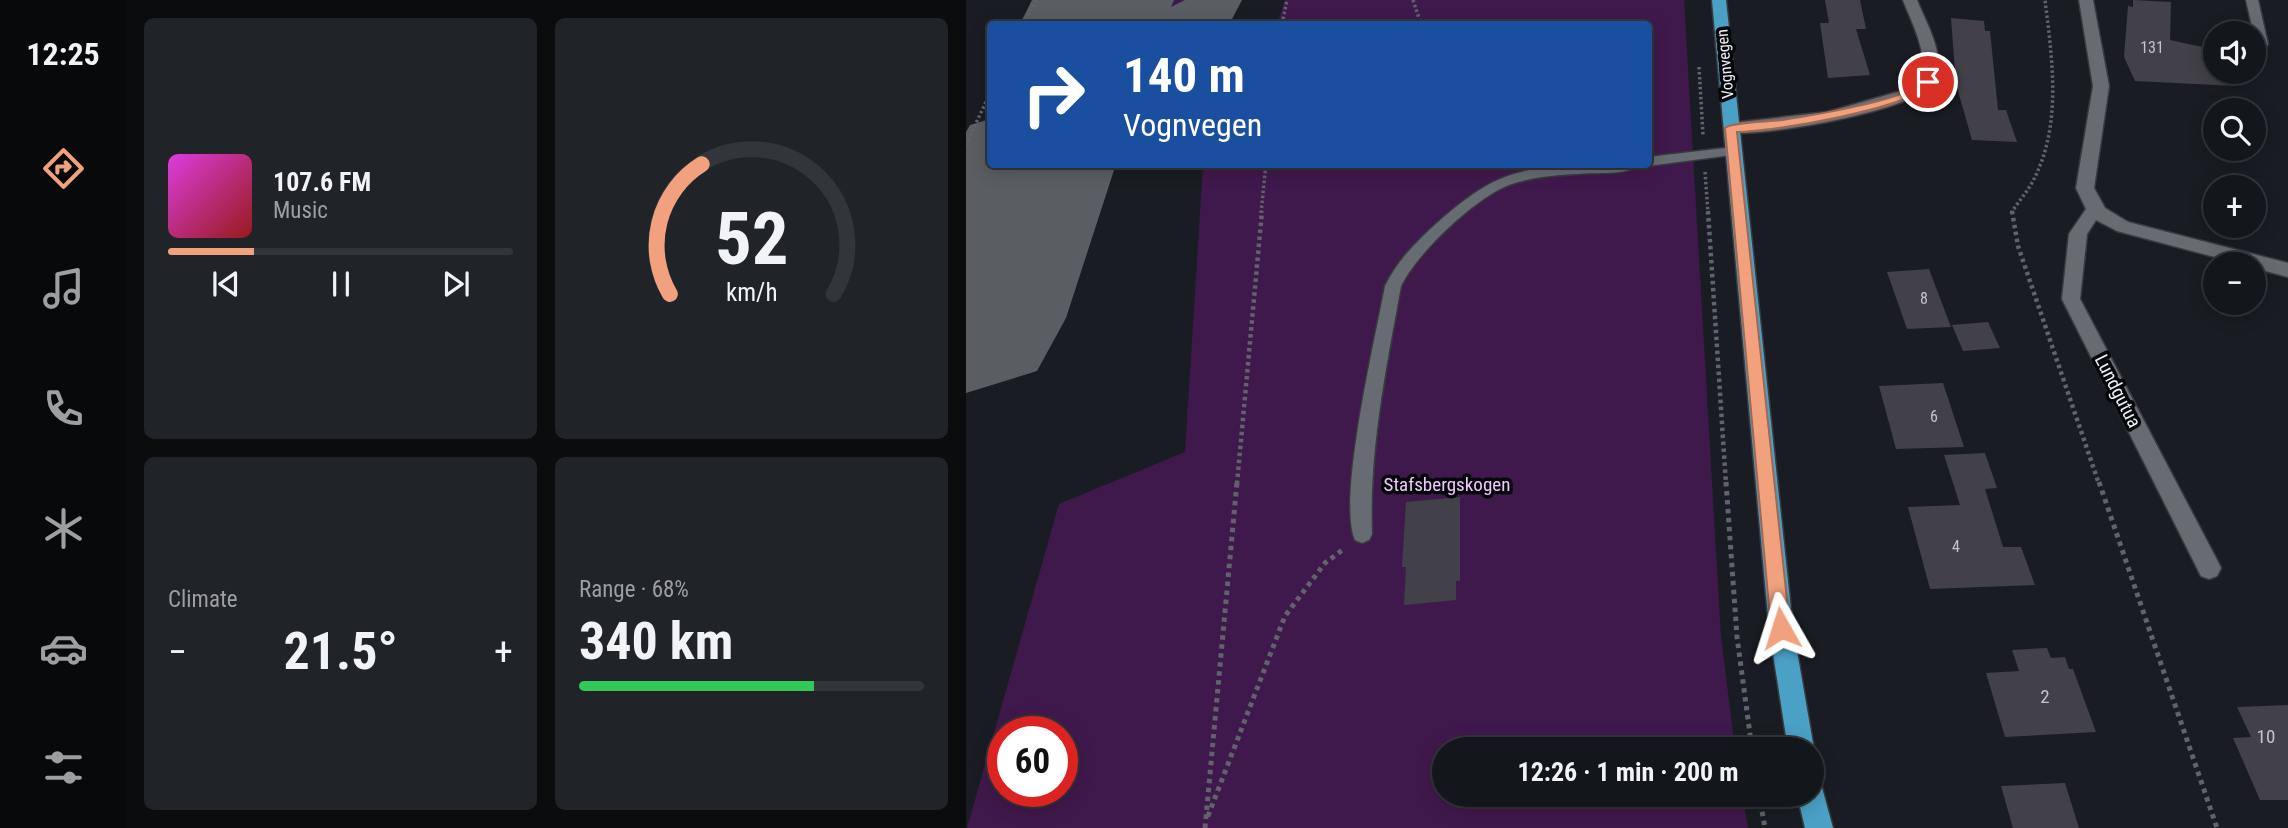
<!DOCTYPE html>
<html lang="en">
<head>
<meta charset="utf-8">
<style>
	body { margin:0; font-family:"Roboto Condensed",sans-serif; background:#202327; color:#f1f3f6; height:100vh; display:flex; flex-direction:column; font-size:26px; white-space:nowrap }
	* { box-sizing:border-box; margin:0 }
	p { font-size:23px; color:#9d9fa2 }
	.icon { flex:none; width:38px; height:38px; fill:none; stroke:currentColor; stroke-width:2; stroke-linecap:round; stroke-linejoin:round }
	.map { position:relative; flex:1; overflow:hidden }
	.drawer { display:flex; flex-direction:column; gap:18px; padding:18px; background:#0a0c0e; width:840px }
	.drawer>* { flex:none }
	.hud { position:absolute; left:21px; top:21px; width:665px; height:147px; border-radius:7px; box-shadow:0 4px 18px #0003,0 0 0 2px #323539; background:#1a4fa0; color:#fff; overflow:hidden }
	.buttons { position:absolute; left:1237px; top:21px; display:grid; gap:14px }
	.buttons a { display:grid; place-items:center; width:63px; height:63px; border-radius:50%; background:#13161a; box-shadow:0 4px 18px #0003,0 0 0 2px #323539; font-size:35px }
	.speed { position:absolute; left:21px; top:716px; display:flex; gap:14px; font-size:35px; font-weight:700; text-align:center }
	.speed>* { display:grid; place-content:center; width:91px; height:91px; border-radius:50%; background:#13161a; box-shadow:0 4px 18px #0003,0 0 0 2px #323539; line-height:1 }
	.speed .limit { border:10px solid #d22; background:#fff; color:#111 }
	.pin { position:absolute; display:grid; place-items:center; width:60px; height:60px; color:#fff; margin:-30px; border:4px solid #fff; border-radius:50%; box-shadow:0 2px 7px #0007 }
	.me { position:absolute; width:77px; margin:-38px; rotate:354deg; stroke-linejoin:round; filter:drop-shadow(0 0 5px #0008) }
	.turn { display:flex; align-items:center; gap:24px; height:147px; padding:0 21px; font-size:32px }
	.turn .icon { width:91px; height:91px; stroke-width:2.5 }
	.turn b { display:block; font-size:49px; line-height:60px }
	.big { font-size:52px; font-weight:700; line-height:1.1 }
	.drawer .widget { flex:1; display:flex; flex-direction:column; justify-content:center; gap:10px; min-width:0; padding:0 24px; border-radius:10px; background:#202327 }
	.drawer .dial { align-items:center; gap:0 }
	.dial svg { height:182px; overflow:visible; fill:none; stroke:#323539; stroke-width:7; stroke-linecap:round; text-anchor:middle }
	.dial text { fill:#f1f3f6; stroke:none }
	.song { display:flex; align-items:center; gap:21px }
	.cover { width:84px; height:84px; border-radius:10px; background:linear-gradient(135deg,hsl(300 70% 55%),hsl(0 70% 35%)) }
	.played { height:7px; border-radius:4px; background:linear-gradient(90deg,#f2a17e 25%,#323539 25%) }
	.keys { display:flex; justify-content:space-around; direction:ltr }
	.heat { display:flex; justify-content:space-between; align-items:center; font-size:38px; direction:ltr }
	.charge { height:10px; border-radius:5px; background:linear-gradient(90deg,#34c759 68%,#323539 0) }
	.drawer .tiles { flex:1; display:grid; gap:18px; grid-template-columns:repeat(2,1fr) }
	.trip { position:absolute; left:466px; top:737px; width:392px; height:70px; border-radius:35px; background:#13161a; box-shadow:0 4px 18px #0003,0 0 0 2px #323539; font-weight:700; line-height:70px; text-align:center }
	main { display:flex; flex:1; min-height:0 }
	.dock { display:flex; flex-direction:column; width:126px; justify-content:space-around; align-items:center; background:#08090a; color:#9d9fa2 }
	.dock .icon { width:49px; height:49px }
	.dock .on { color:#f2a17e }
	.dock b { font-size:32px; color:#f1f3f6 }
	.map>svg:first-child { display:block }
	.green { fill:#40194c; fill-rule:evenodd }
	.lines { fill:none; stroke-linecap:round; stroke-linejoin:round }
	.taxiway { fill:#5a5e62; fill-rule:evenodd }
	.runway { fill:#5a5e62; fill-rule:evenodd }
	.building { fill:#424149 }
	.lane-casing { stroke:#383a3f; stroke-width:3 }
	.street-casing { stroke:#383a3f; stroke-width:3 }
	.primary-casing { stroke:#383a3f; stroke-width:3 }
	.path-far2 { stroke:#606369; stroke-width:3.5; stroke-dasharray:2.5 2.5; stroke-linecap:butt }
	.path-far1 { stroke:#606369; stroke-width:4.5; stroke-dasharray:3.5 3.5; stroke-linecap:butt }
	.path { stroke:#606369; stroke-width:5; stroke-dasharray:4.5 4.5; stroke-linecap:butt }
	.lane { fill:#676c73; fill-rule:evenodd }
	.street { fill:#676c73; fill-rule:evenodd }
	.primary { fill:#4ba0c5; fill-rule:evenodd }
	.route { fill:#f2a17e; stroke:#9d6952; stroke-width:2 }
	.labels { text-anchor:middle; dominant-baseline:central; stroke-width:7; stroke-linejoin:round; paint-order:stroke }
	.number-label { font-size:16px; fill:#c2c4c9 }
	.far-street-label { font-size:16px; fill:#edf0f4; stroke:#06070a }
	.street-label { font-size:19px; fill:#edf0f4; stroke:#06070a }
	.park-label { font-size:19px; fill:#efc8fd; stroke:#06070a }
	.near-number-label { font-size:19px; fill:#c2c4c9 }
</style>
</head>
<body>
<main>
<nav class="dock">
<b>12:25</b>
<svg class="icon on" aria-label="directions" viewBox="0 0 24 24"><path d="M12 3l9 9-9 9-9-9zM9 14v-3h6M13 9l2 2-2 2"/></svg>
<svg class="icon" aria-label="music" viewBox="0 0 24 24"><path d="M9 18V5l10-2v13"/><circle cx="6" cy="18" r="3"/><circle cx="16" cy="16" r="3"/></svg>
<svg class="icon" aria-label="phone" viewBox="0 0 24 24"><path d="M5 4h4l2 5-3 2q2 4 5 5l2-3 5 2v4C11 20 4 13 5 4z"/></svg>
<svg class="icon" aria-label="climate" viewBox="0 0 24 24"><path d="M12 3v18M4 7l16 10M4 17L20 7"/></svg>
<svg class="icon" aria-label="car" viewBox="0 0 24 24"><path d="M5 17H2v-5l4-1 3-4h7l3 4 3 1v5h-3M9 17h6M6 11h13"/><circle cx="7" cy="17" r="2"/><circle cx="17" cy="17" r="2"/></svg>
<svg class="icon" aria-label="filters" viewBox="0 0 24 24"><path d="M4 7h16M4 17h16"/><circle cx="9" cy="7" r="2"/><circle cx="15" cy="17" r="2"/></svg>
</nav>
<section class="drawer">
<div class="tiles">
<div class="widget">
<div class="song"><i class="cover"></i><div><b>107.6 FM</b><p>Music</p></div></div>
<div class="played"></div>
<div class="keys"><svg class="icon" aria-label="previous" viewBox="0 0 24 24"><path d="M18 5L8 12l10 7zM5 5v14"/></svg><svg class="icon" aria-label="pause" viewBox="0 0 24 24"><path d="M8 5v14M16 5v14"/></svg><svg class="icon" aria-label="next" viewBox="0 0 24 24"><path d="M6 5l10 7-10 7zM19 5v14"/></svg></div>
</div>
<div class="widget dial"><svg viewBox="0 0 100 80">
<path d="M14 69A42 42 0 1 1 86 69"/>
<path d="M14 69A42 42 0 0 1 28 12" stroke="#f2a17e"/>
<text x="50" y="56" font-size="32" font-weight="700">52</text>
<text x="50" y="72" font-size="11">km/h</text>
</svg></div>
<div class="widget"><p>Climate</p>
<div class="heat"><a>−</a><b class="big">21.5°</b><a>+</a></div>
</div>
<div class="widget"><p>Range · 68%</p><b class="big">340 km</b><div class="charge"></div></div>
</div>
</section>
<div class="map">
<svg width="1322" height="828" viewBox="0 0 1322 828">
	<rect width="100%" height="100%" fill="#191d23"/>
	<path class="green" d="M152 0H232L229 11 203 24H141Z
		M319 0H718L755 637 769 749H478V794L776 795 782 828H1L93 504 219 452 237 165 682 164V24H311ZM37 732H96V791H37Z"/>
	<g class="lines">
		<path class="taxiway" d="M219 0H276L265 21 258 24H187L195 12Z"/>
		<path class="runway" d="M66 0H208L198 24H54Z
			M24 119V164H150L100 318 71 371 0 393V132L4 125Z"/>
	</g>
	<path class="building" d="M859 0H894L900 29H890L904 75 862 78 854 23H863Z
		M1167 0 1205 2 1204 40 1250 50V72H1262L1270 86 1169 81 1158 57 1162 6 1167 7Z
		M985 18 1018 21 1019 31H1024L1032 110H1040L1051 142 1006 140 990 84Z
		M963 269 985 327 941 329 921 272Z
		M1022 322 1034 348 997 351 986 325Z
		M977 383 998 447 930 449 913 386Z
		M1019 453 1031 488 1019 489 1037 547H1055L1069 585 964 589 942 507 994 505 978 455Z
		M494 497V581H490V600L438 605 440 567H436L440 502Z
		M1081 648 1085 658 1099 657 1103 669H1107L1130 732 1039 737 1020 673 1053 671 1046 650Z
		M1322 705V800H1294L1267 738 1285 737 1271 707Z
		M1099 783 1113 828H1047L1035 786Z"/>
	<g class="lines">
		<g class="lane-casing">
			<path id="lane" d="M1280 0H1292L1302 44 1300 47 1290 44Z
				M768 147 775 151 773 154 682 166 677 164H682V157Z
				M614 164H675C661 176 629 172 612 174 589 175 565 177 543 185 509 198 451 253 435 286 420 369 403 450 406 534L403 540 396 543 389 540C371 500 410 335 419 286 432 260 450 242 471 223 524 177 544 169 614 164Z"/>
		</g>
		<g class="street-casing">
			<path id="street" d="M937 0H951C960 23 981 57 969 82 955 110 790 139 759 132V124L765 123 861 112 949 87C969 64 946 24 937 0Z
				M1113 0H1127L1143 86 1128 188 1139 208 1162 222 1322 263V277L1288 268V264H1275L1151 231 1130 220 1121 234 1114 299 1251 560 1255 568 1251 576 1243 579 1235 576 1096 299 1103 234 1120 209 1110 188 1127 86Z"/>
		</g>
		<g class="primary-casing">
			<path id="primary" d="M746 0H760L827 628 848 749 845 757V749H822L803 628Z
				M845 780 855 784 867 828H839L831 794H845Z"/>
		</g>
		<path class="path-far2" d="M447 0 455 24
			M57 24 71 0
			M316 24 321 0
			M733 67 737 135
			M0 145 24 93
			M739 172 742 213
			M295 213 300 164
			M1045 213C1053 201 1063 190 1069 177 1096 122 1086 58 1079 0"/>
		<path class="path-far1" d="M742 211 760 484
			M1046 211 1052 246 1133 484
			M271 484 296 211"/>
		<path class="path" d="M760 482 771 637 786 749
			M1133 482 1251 828
			M793 794 799 828
			M242 816 319 616 359 563 379 548
			M239 828 271 482"/>
		<use href="#lane" class="lane"/>
		<use href="#street" class="street"/>
		<use href="#primary" class="primary"/>
	</g>
	<path class="route" d="M962 79 968 82C947 108 807 132 771 132L824 628 821 635 815 638 808 635 805 628 759 128C766 122 804 122 817 120 848 115 923 103 949 88 954 85 957 81 962 79Z"/>
	<g class="labels">
		<g class="number-label">
			<text x="1186" y="47">131</text>
			<text x="958" y="298">8</text>
			<text x="968" y="416">6</text>
			<text x="990" y="546">4</text>
		</g>
		<g class="far-street-label">
			<text transform="translate(759 64) rotate(-95)">Vognvegen</text>
		</g>
		<g class="street-label">
			<text transform="translate(1152 391) rotate(63)">Lundgutua</text>
		</g>
		<g class="park-label">
			<text x="481" y="484">Stafsbergskogen</text>
		</g>
		<g class="near-number-label">
			<text x="1079" y="696">2</text>
			<text x="1300" y="736">10</text>
		</g>
	</g>
</svg>
<div class="buttons">
<a><svg class="icon" aria-label="sound" viewBox="0 0 24 24"><path d="M4 9h4l5-4v14l-5-4H4zM17 9q2 3 0 6"/></svg></a>
<a><svg class="icon" aria-label="search" viewBox="0 0 24 24"><circle cx="10" cy="10" r="6"/><path d="M15 15l6 6"/></svg></a>
<a>+</a>
<a>−</a>
</div>
<div class="speed"><div class="limit">60</div></div>
<div class="pin" style="left:962px;top:82px;background:#d93025"><svg class="icon" aria-label="arrive" viewBox="0 0 24 24"><path d="M6 21V4h12l-3 4 3 4H6"/></svg></div>
<svg class="me" style="left:815px;top:628px" viewBox="-20 -20 40 40"><path d="M0-17L14 15 0 8-14 15z" fill="#f2a17e" stroke="#fff" stroke-width="4"/></svg>
<div class="trip">12:26 · 1 min · 200 m</div>
<div class="hud">
<div class="turn"><svg class="icon" aria-label="right" viewBox="0 0 24 24"><path d="M7 20v-9h11M14 6l5 5-5 5"/></svg><div><b>140 m</b>Vognvegen</div></div>
</div>
</div>
</main>
</body>
</html>
